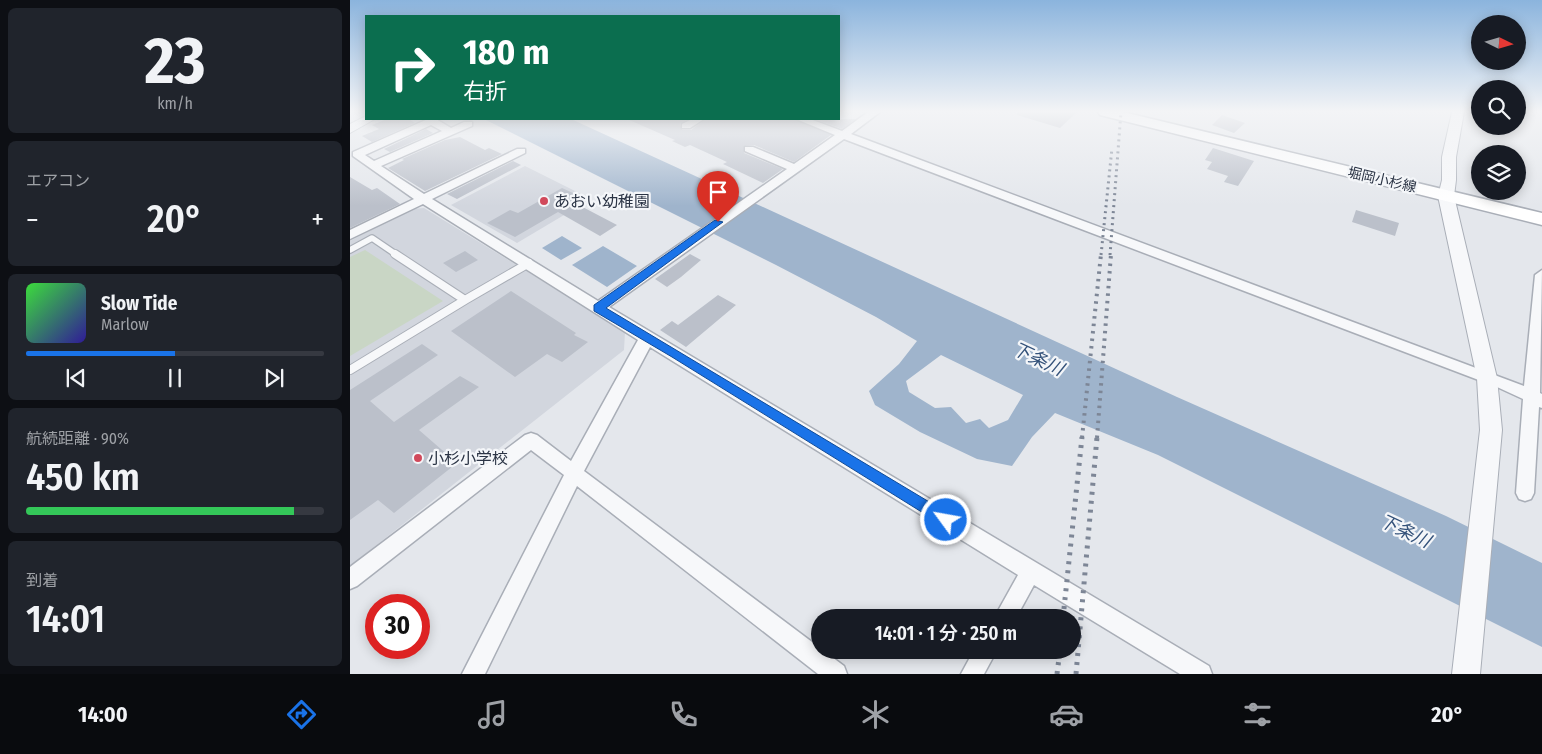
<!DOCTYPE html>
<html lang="ja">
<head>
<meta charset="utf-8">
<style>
	body { margin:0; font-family:"Fira Sans Condensed","Noto Sans JP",sans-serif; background:#20242c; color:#f1f3f6; height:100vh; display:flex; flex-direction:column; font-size:19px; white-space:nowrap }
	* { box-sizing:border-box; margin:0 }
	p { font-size:16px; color:#9ea1a6 }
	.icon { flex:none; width:28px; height:28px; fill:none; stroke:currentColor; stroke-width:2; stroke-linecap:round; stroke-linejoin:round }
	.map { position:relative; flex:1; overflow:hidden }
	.details { display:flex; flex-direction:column; gap:8px; padding:8px; background:#0d0f14; width:350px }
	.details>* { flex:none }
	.top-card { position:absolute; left:15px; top:15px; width:475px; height:105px; border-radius:0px; box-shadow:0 2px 12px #0003; background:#0b6e4f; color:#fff; overflow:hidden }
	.needle { width:32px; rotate:95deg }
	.controls { position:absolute; left:1121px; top:15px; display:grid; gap:10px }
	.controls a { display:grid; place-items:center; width:55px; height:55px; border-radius:50%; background:#171b24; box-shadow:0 2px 12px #0003; font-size:25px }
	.speed { position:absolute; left:15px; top:594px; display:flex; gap:10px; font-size:25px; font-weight:700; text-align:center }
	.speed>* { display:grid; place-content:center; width:65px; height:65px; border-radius:50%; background:#171b24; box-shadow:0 2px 12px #0003; line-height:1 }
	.speed .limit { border:8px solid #d22; background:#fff; color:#111 }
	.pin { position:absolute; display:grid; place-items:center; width:42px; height:42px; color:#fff; margin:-51px -21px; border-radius:50% 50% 50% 0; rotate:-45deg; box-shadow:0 0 5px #0007 }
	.pin .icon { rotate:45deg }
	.me { position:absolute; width:55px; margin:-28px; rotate:302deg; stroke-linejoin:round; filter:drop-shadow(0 0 4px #0008) }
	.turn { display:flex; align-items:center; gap:18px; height:105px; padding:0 15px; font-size:22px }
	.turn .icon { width:65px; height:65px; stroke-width:2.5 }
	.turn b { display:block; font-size:35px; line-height:42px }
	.big { font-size:38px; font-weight:600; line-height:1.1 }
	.details .widget { flex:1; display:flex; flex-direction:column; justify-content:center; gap:8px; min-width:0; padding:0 18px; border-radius:8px; background:#20242c }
	.details .dial { align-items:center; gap:0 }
	.dial b { font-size:65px; line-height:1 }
	.song { display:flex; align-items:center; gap:15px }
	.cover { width:60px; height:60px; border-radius:8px; background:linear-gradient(135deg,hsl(120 70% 55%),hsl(250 70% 35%)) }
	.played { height:5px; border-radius:2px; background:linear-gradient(90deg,#1a73e8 50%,#363941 50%) }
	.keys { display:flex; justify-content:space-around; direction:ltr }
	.heat { display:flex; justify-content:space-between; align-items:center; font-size:28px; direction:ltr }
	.charge { height:8px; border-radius:4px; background:linear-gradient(90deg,#34c759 90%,#363941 0) }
	.trip { position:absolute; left:461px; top:609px; width:270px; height:50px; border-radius:25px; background:#171b24; box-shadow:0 2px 12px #0003; font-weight:600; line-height:50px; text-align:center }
	.dock { display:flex; height:80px; justify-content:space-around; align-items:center; background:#090b0e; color:#9ea1a6 }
	.dock .icon { width:35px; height:35px }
	.dock .active { color:#1a73e8 }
	.dock b { font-size:22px; color:#f1f3f6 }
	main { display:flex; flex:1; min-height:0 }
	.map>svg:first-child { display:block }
	.built { fill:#d2d6de }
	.green { fill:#c9d6c5 }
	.water { fill:#9fb4cc; fill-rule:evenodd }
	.building { fill:#bbc0ca }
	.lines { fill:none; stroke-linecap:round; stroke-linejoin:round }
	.service-far1-casing { stroke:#a9aeb7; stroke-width:8 }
	.service-casing { stroke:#a9aeb7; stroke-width:10 }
	.minor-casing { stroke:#a9aeb7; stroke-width:3 }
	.tertiary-casing { stroke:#a9aeb7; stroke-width:2 }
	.secondary-casing { stroke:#a9aeb7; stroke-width:3 }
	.service-far1 { stroke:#f7f8fa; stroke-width:5.5 }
	.service { stroke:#f7f8fa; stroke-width:8 }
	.minor { fill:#f7f8fa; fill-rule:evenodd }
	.tertiary { fill:#f7f8fa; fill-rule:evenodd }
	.secondary { fill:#fff; fill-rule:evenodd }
	.rail-far2 { stroke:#7d8696; stroke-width:3; stroke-dasharray:2 4; stroke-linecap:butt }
	.rail-far1 { stroke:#7d8696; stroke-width:4; stroke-dasharray:2.5 5; stroke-linecap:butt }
	.rail { stroke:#7d8696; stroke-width:5; stroke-dasharray:3 6; stroke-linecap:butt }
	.route { fill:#1a73e8; stroke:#114b97 }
	.poi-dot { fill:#d1495b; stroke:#f4f6f9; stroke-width:2 }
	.labels { text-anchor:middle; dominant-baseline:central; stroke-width:4.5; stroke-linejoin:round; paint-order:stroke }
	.far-street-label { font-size:14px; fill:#2b3445; stroke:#f4f6f9 }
	.poi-label { font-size:16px; fill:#2b3445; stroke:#f4f6f9; text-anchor:start }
	.water-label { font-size:18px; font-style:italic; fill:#34527a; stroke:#f4f6f9 }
</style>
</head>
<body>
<main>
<section class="details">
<div class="widget dial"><b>23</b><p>km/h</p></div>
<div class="widget"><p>エアコン</p>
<div class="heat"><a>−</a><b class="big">20°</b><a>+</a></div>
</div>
<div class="widget">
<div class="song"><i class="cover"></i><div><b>Slow Tide</b><p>Marlow</p></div></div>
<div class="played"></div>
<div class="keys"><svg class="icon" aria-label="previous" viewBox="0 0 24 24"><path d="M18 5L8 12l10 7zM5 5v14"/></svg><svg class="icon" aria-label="pause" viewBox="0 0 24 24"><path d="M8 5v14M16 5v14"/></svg><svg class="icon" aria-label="next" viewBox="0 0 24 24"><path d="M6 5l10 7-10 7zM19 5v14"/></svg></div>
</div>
<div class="widget"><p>航続距離 · 90%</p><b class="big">450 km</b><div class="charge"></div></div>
<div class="widget"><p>到着</p><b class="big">14:01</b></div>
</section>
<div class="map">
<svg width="1192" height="674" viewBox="0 0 1192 674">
	<rect width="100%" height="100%" fill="#e4e7ec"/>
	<path class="built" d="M175 166 241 199 167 243 101 205Z
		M74 208 275 332 274 350 0 566V241L62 209Z"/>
	<path class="green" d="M15 250 93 301 0 356V257Z"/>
	<path class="water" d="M134 119H221L827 397 1096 516 1192 563V647L808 455 705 413 682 437 662 466 627 459 570 432 525 405 519 391 549 364 567 341 526 317 426 265ZM591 355 673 395 658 420 639 428 630 419 616 423 601 407 585 408 559 392 556 381Z
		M212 236 232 248 211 260 192 248Z
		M253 246 287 266 257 287 222 265Z"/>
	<path class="building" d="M667 112H727L710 128 667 115Z
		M872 115 895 123 884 133 862 125Z
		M37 119H59L65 123 22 142 12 136 29 129 22 125Z
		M277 119H338L330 124 332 130H341L356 119H444L481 135 444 162 404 145 394 146V153L433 169 413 183 373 164 377 162 340 145 335 147 322 141 325 140Z
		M465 119H506L492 129Z
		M76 129 83 133 40 152 34 149Z
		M110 137 135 150 139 148 152 154 75 191 38 168 54 160 52 159 95 140Z
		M863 148 904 161 888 186 874 182 878 176 857 169 862 162 855 160Z
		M163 161 171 165 107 199 97 194Z
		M0 177 22 190 27 188 50 204 0 228Z
		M212 188 234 198 225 203 267 225 250 236 208 212 165 237 137 223 160 210 168 213Z
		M1006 210 1049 223 1045 236 1002 222Z
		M115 251 128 260 106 272 93 263Z
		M340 254 351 260 331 277 317 287 305 279Z
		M161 291 226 333 224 335 238 342 212 362 197 354 165 377 101 331Z
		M368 295 386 305 336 347 310 330 322 321 328 325Z
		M72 344 88 355 20 401 44 422 110 376 129 387 69 430 107 463 44 513 28 500 0 520V390Z"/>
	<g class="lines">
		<g class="service-far1-casing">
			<path id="service-far1" d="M0 250 22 238 47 255"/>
		</g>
		<g class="service-casing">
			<path id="service" d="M45 254 115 300 179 263
				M0 370 115 300"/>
		</g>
		<g class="minor-casing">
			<path id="minor" d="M518 112H530L501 134 1174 386 1185 275 1192 270 1190 393 1192 394V408L1189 407 1184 493 1181 499 1175 501 1169 499 1166 493 1173 399 1147 387 494 139 259 307 859 666 862 674H830L684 585 666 618H644L668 575 300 347 234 471 494 666 497 674H468L227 486 135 674H112L214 475 181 450 7 586 0 589V567L175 435 181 433 187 435 221 461 288 340 73 204 0 239V230L64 199 3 156V152L78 119H86L101 128 114 122H122V126L31 166 74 194 167 149H175V153L82 199 248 301 437 169 395 151V147H403L444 164 485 135 446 119H460L492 131ZM81 125 92 131 24 161 15 155Z
				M342 119H354L340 128H332V124Z
				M624 650H647L634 674H611Z"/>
		</g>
		<g class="tertiary-casing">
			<path id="tertiary" d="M1102 112H1114L1106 157V180L1104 196 1147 378 1152 430 1130 674H1102L1130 430 1127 378 1088 196 1092 180V157Z
				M16 116V119H25L0 133V124Z"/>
		</g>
		<g class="secondary-casing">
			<path id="secondary" d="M748 112H773L1192 213V225L750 115Z"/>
		</g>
		<use href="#service-far1" class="service-far1"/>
		<use href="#service" class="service"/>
		<use href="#minor" class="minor"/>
		<use href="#tertiary" class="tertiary"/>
		<use href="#secondary" class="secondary"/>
		<path class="rail-far2" d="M751 255 762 148
			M760 255 771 112"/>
		<path class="rail-far1" d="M732 438 751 254
			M747 438 761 254"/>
		<path class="rail" d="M713 618 732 437
			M707 674 710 650
			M726 674 747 437"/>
	</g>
	<linearGradient id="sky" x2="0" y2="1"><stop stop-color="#8bb4dd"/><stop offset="0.54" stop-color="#f3f4f6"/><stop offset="1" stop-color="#f3f4f6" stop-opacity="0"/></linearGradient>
	<rect width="1192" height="206" fill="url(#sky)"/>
	<path class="route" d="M365 220 373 222 256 308 601 515 604 520 601 524 596 526 591 524 322 357 244 311V305Z"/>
	<g class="poi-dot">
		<circle cx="194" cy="201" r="5"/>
		<circle cx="68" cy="458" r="5"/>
	</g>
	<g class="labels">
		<g class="far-street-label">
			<text transform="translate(1032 180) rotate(13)">堀岡小杉線</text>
		</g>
		<g class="poi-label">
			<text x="204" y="201">あおい幼稚園</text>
			<text x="78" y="458">小杉小学校</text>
		</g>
		<g class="water-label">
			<text transform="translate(688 359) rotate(25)">下条川</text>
			<text transform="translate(1055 531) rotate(25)">下条川</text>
		</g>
	</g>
</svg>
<div class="controls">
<a><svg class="needle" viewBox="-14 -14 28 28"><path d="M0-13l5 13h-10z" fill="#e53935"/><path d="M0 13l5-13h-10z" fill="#9ea1a6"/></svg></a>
<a><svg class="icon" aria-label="search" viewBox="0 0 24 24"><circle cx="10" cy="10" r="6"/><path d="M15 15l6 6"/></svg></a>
<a><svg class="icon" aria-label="layers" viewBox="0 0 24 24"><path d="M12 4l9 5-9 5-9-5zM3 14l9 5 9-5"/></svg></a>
</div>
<div class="speed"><div class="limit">30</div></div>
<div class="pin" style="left:368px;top:222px;background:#d93025"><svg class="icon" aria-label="arrive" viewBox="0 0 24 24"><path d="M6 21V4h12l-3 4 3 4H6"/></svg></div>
<svg class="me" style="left:596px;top:520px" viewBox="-20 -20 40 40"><circle r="17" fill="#1a73e8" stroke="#fff" stroke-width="3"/><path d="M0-11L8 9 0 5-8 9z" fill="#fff"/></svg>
<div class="trip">14:01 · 1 分 · 250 m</div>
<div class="top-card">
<div class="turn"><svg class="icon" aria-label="right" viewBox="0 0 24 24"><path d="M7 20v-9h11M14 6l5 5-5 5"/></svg><div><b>180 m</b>右折</div></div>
</div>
</div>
</main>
<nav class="dock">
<b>14:00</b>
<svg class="icon active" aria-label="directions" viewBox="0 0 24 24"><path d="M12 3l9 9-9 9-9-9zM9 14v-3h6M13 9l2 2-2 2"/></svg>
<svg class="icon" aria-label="music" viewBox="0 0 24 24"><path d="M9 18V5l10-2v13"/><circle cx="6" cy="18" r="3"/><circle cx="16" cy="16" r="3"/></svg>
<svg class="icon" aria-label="phone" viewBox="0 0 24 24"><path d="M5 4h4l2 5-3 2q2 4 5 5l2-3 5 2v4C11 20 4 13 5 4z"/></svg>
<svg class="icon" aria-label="climate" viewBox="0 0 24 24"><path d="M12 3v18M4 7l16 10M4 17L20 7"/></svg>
<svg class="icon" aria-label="car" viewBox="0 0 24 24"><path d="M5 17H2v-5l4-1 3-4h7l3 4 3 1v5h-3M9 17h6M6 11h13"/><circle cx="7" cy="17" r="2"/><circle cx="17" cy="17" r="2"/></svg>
<svg class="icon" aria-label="filters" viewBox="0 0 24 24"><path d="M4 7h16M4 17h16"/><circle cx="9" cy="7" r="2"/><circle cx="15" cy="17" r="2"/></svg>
<b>20°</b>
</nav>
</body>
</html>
